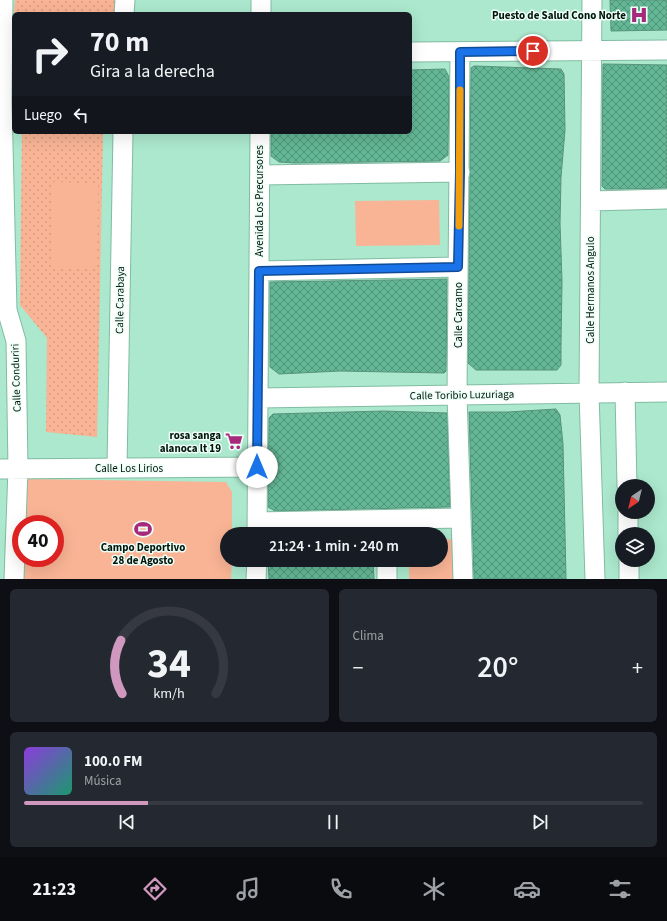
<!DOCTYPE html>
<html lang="es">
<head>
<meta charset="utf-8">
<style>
	body { margin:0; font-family:"Source Sans 3",sans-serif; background:#242831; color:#f1f3f6; height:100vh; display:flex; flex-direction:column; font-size:15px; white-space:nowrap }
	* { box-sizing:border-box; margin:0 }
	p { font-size:13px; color:#9ea1a6 }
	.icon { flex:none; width:22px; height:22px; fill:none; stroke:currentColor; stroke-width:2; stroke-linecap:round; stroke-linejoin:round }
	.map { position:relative; height:579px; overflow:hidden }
	.panel { display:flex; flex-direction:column; gap:10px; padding:10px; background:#0d0f14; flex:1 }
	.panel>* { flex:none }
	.guide { position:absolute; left:12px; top:12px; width:400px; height:122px; border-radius:6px; box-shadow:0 4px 16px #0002; background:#171b24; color:#f1f3f6; overflow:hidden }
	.needle { width:26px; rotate:215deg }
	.controls { position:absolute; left:615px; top:479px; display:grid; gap:8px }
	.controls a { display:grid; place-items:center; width:40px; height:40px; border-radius:50%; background:#171b24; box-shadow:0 4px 16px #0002; font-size:20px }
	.speed { position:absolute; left:12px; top:515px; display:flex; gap:8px; font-size:20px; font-weight:700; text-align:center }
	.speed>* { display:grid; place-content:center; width:52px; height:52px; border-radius:50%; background:#171b24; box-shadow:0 4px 16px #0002; line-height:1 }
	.speed .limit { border:6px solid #d22; background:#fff; color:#111 }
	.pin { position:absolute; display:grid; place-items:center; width:34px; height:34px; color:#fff; margin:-17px; border:2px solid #fff; border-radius:50%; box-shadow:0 1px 4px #0007 }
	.me { position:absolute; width:44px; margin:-22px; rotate:0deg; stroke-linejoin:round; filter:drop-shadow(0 0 3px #0008) }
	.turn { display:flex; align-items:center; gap:14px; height:84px; padding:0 12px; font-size:18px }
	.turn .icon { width:52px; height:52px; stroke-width:2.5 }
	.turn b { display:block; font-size:28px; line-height:34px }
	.then { display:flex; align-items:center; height:38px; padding:0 12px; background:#0003; gap:8px; font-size:15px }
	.big { font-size:30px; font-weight:600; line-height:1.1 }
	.panel .card { flex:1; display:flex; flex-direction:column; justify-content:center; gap:6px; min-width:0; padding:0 14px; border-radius:6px; background:#242831 }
	.panel .dial { align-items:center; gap:0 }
	.dial svg { height:104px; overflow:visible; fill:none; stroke:#363941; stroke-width:7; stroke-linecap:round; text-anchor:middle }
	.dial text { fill:#f1f3f6; stroke:none }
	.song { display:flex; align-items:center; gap:12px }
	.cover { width:48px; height:48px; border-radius:6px; background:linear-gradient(135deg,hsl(270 70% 55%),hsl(160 70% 35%)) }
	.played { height:4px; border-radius:2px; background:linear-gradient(90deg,#d098bf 20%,#363941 20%) }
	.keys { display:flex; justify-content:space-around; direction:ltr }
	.heat { display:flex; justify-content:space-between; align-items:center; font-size:22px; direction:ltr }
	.panel .tiles { flex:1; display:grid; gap:10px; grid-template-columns:1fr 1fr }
	.card:last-child { grid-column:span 2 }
	.trip { position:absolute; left:220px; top:527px; width:228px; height:40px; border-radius:20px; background:#171b24; box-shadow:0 4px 16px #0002; font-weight:600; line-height:40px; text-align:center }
	.dock { display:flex; height:64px; justify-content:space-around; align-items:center; background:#090b0e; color:#9ea1a6 }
	.dock .icon { width:28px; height:28px }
	.dock .selected { color:#d098bf }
	.dock b { font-size:18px; color:#f1f3f6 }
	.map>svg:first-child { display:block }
	.park { fill:url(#park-dots) }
	.pitch { fill:#f9b495 }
	.building { fill:url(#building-cross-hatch); stroke:#58937b }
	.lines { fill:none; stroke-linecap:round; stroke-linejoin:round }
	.minor-casing { stroke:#80bca2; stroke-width:21 }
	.minor { stroke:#fff; stroke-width:19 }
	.route-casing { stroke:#114b97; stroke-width:10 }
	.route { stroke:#1a73e8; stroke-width:7 }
	.slow { stroke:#f59e0b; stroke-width:7 }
	.labels { text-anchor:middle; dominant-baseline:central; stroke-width:3; stroke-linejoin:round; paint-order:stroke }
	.poi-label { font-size:11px; font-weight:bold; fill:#00160d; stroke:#ecfef6; text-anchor:end }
	.street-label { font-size:11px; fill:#00160d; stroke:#ecfef6 }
</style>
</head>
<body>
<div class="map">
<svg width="667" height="579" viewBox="0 0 667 579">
	<defs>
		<pattern id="park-dots" width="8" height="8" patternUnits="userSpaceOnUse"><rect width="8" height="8" fill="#f9b495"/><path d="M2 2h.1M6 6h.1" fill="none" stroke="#d49a7f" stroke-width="1.8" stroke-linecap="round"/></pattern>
		<pattern id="building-cross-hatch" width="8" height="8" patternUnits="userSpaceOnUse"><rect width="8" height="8" fill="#64b796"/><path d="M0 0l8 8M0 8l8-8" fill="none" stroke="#509479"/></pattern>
	</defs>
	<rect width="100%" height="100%" fill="#abe8cd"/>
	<path class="park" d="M15 0H116V14H14Z
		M14 26V95H12Z
		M22 132H103L97 437 46 432 47 338 20 305Z"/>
	<path class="pitch" d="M52 182 98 183 97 268H51Z
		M439 200 440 245 356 246 355 201Z
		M27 479 226 482 232 492V534H227V560H232L231 579H24L25 558H55V524H26Z
		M441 539 462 540 461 579H409V560H441Z"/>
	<path class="building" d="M610 0H667V30L611 31Z
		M603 64 667 65V188L622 189H605L602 186Z
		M474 66 561 69 564 74 565 130 561 177 560 223 562 281 561 345V365L557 370H476L468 363 471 68Z
		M445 69 449 77 448 155 440 161 295 163 279 162 271 156V132H410V70Z
		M447 279 446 371 444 373 340 371 279 374 270 367V282Z
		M556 409 560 415 563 444 566 579H474L469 412H508Z
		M383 411 447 413 450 507 275 511 268 507 269 418 273 414Z
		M372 531V534H268V533Z
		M268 560H373L374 579H269Z"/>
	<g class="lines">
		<g class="minor-casing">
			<path id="minor" d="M3 0 2 103 7 310 16 341 18 469 14 579
				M592 0 589 393 595 579
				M124 14 125 0
				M261 14V0
				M410 52 667 50
				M460 52 457 395 463 579
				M260 175 460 172
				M591 201 667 199
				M259 271 458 267
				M625 392 627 486
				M258 398 667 392
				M117 468 123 132
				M0 469 257 467
				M628 512V534
				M257 522 461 518
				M257 534 260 132
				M387 560V579
				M629 560V579
				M256 579 257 560"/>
		</g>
		<use href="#minor" class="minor"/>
	</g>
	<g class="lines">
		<g class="route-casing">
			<path id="route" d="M257 467 259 271 458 267 460 172V52L533 51"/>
		</g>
		<use href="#route" class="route"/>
		<path class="slow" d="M459 226 460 90"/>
	</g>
	<defs>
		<g id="hospital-bare" transform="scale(1.38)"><path d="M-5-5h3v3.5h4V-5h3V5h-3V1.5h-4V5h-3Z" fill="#a7297b" stroke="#ecfef6" stroke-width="2.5" paint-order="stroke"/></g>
		<g id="supermarket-bare" transform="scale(1.38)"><path d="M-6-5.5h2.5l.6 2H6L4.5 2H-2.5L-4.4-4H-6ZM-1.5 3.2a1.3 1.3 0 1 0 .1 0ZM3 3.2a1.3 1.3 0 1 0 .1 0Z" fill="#a7297b" stroke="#ecfef6" stroke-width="2.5" paint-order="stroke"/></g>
		<g id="stadium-bare" transform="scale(1.38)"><path d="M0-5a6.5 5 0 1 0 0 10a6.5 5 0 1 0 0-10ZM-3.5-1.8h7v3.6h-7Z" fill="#a7297b" stroke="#ecfef6" stroke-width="2.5" paint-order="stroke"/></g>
	</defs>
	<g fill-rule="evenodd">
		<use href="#hospital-bare" x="639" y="15"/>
		<use href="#supermarket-bare" x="234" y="441"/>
		<use href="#stadium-bare" x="143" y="529"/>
	</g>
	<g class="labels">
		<g class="poi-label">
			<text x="626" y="15">Puesto de Salud Cono Norte</text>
			<text x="221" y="435">rosa sanga<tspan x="221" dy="13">alanoca lt 19</tspan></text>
			<text x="143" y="547" text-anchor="middle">Campo Deportivo<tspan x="143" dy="13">28 de Agosto</tspan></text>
		</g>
		<g class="street-label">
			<text transform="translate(259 201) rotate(-90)">Avenida Los Precursores</text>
			<text transform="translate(590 290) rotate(-90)">Calle Hermanos Angulo</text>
			<text transform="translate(120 300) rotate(-89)">Calle Carabaya</text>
			<text transform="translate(458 315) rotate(-90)">Calle Carcamo</text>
			<text transform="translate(16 378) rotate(-92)">Calle Conduriri</text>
			<text transform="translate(462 395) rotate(-1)">Calle Toribio Luzuriaga</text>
			<text x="129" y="468">Calle Los Lirios</text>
		</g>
	</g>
</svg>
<div class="controls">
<a><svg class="needle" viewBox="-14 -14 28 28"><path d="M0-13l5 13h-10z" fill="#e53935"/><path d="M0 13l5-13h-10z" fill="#9ea1a6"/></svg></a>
<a><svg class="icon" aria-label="layers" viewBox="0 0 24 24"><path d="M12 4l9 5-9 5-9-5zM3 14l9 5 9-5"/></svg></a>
</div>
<div class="speed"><div class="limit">40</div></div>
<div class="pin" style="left:533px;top:51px;background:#d93025"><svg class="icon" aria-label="arrive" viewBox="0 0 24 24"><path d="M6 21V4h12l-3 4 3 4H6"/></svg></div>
<svg class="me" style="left:257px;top:467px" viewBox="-20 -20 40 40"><circle r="19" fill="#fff"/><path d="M0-13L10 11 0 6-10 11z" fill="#1a73e8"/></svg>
<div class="trip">21:24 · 1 min · 240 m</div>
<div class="guide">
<div class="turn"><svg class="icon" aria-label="right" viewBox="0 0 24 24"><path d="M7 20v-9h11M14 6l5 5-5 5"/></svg><div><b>70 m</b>Gira a la derecha</div></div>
<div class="then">Luego<svg class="icon" aria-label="left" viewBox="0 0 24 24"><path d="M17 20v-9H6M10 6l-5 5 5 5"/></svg></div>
</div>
</div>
<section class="panel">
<div class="tiles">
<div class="card dial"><svg viewBox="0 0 100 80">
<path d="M14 69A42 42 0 1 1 86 69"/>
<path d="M14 69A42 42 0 0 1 13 28" stroke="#d098bf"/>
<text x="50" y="56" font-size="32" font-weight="700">34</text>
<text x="50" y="72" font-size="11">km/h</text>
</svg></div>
<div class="card"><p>Clima</p>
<div class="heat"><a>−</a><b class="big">20°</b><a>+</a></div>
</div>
<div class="card">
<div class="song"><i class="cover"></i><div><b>100.0 FM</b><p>Música</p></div></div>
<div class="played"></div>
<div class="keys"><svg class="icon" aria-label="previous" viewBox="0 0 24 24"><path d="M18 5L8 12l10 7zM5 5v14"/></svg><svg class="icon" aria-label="pause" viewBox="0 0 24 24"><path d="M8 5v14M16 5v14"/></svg><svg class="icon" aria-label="next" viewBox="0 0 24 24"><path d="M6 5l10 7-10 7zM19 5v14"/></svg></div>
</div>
</div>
</section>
<nav class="dock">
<b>21:23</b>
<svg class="icon selected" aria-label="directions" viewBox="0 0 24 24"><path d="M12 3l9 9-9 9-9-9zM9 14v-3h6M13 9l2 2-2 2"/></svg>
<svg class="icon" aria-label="music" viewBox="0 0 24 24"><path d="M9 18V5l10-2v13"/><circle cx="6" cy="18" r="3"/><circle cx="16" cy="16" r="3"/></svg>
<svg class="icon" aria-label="phone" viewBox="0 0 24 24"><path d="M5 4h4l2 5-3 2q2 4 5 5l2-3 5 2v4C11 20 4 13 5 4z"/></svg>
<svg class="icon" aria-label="climate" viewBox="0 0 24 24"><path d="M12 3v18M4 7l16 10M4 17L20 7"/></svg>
<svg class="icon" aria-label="car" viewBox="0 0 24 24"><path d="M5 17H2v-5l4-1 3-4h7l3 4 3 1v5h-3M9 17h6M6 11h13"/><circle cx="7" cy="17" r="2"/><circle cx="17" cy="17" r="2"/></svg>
<svg class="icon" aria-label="filters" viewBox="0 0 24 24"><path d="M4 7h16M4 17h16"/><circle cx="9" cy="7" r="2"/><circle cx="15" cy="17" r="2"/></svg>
</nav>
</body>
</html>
